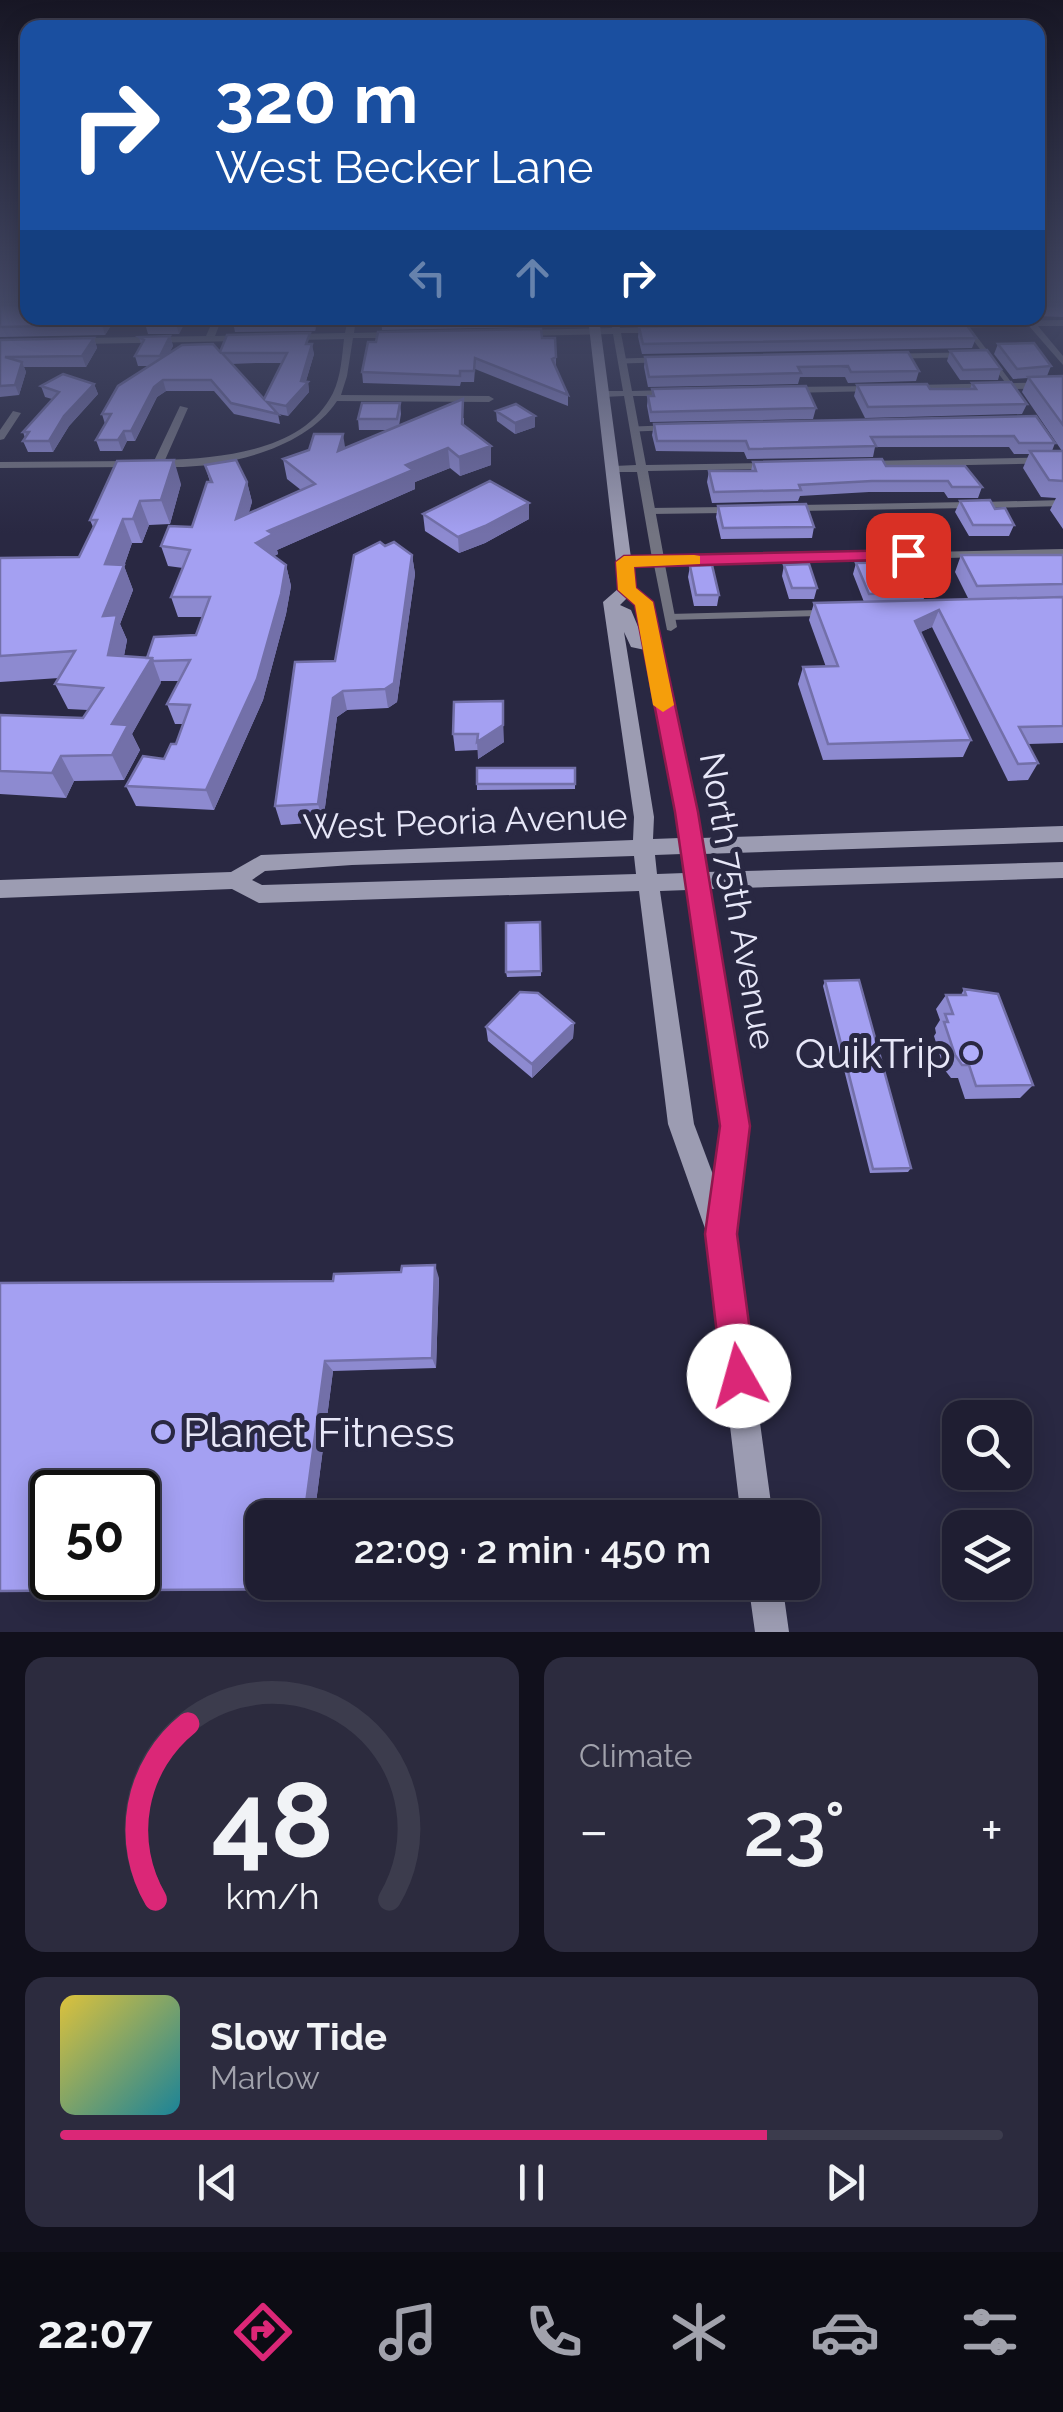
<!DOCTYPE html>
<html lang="en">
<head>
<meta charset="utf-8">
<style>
	body { margin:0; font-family:Raleway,sans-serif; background:#2c2b3e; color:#f1f3f6; height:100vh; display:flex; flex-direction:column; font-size:38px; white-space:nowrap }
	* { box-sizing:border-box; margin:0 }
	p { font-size:32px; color:#a1a2ac }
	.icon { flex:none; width:55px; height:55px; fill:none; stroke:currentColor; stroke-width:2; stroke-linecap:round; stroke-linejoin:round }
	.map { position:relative; height:1632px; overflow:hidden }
	.sheet { display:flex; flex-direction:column; gap:25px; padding:25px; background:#11101c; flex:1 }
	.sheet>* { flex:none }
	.top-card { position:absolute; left:20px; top:20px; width:1025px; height:305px; border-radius:20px; box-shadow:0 5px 25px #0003,0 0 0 2px #3c3c4d; background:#1a4fa0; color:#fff; overflow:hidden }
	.buttons { position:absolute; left:942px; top:1400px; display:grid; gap:20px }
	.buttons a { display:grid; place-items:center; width:90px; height:90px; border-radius:20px; background:#1f1e32; box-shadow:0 5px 25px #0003,0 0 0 2px #3c3c4d; font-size:50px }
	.speed { position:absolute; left:30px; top:1470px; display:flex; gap:20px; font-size:50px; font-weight:700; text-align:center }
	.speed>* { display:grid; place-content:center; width:130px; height:130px; border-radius:50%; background:#1f1e32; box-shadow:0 5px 25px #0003,0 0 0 2px #3c3c4d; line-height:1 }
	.speed .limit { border:5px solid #111; border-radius:15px; background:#fff; color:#111 }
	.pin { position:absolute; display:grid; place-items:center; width:85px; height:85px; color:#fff; margin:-42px; border-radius:20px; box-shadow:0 5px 15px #0006 }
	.me { position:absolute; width:110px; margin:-55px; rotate:353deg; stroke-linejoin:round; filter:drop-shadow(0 0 8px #0008) }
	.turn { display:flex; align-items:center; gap:35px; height:210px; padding:0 30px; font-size:45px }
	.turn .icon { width:130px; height:130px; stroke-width:2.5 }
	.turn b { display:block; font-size:70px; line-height:85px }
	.lanes { display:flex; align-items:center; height:95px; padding:0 30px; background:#0003; justify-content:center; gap:50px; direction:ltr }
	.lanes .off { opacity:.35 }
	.big { font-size:75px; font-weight:600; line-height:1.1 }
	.sheet .card { flex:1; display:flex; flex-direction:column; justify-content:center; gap:15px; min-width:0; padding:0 35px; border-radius:20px; background:#2c2b3e }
	.sheet .dial { align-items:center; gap:0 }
	.dial svg { height:260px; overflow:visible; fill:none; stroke:#3c3c4d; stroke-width:7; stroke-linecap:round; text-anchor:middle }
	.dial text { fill:#f1f3f6; stroke:none }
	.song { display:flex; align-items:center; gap:30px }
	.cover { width:120px; height:120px; border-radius:15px; background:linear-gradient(135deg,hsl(50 70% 55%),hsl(190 70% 35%)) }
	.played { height:10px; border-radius:5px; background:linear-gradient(90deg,#db2777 75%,#3c3c4d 75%) }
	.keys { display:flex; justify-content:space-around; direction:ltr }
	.heat { display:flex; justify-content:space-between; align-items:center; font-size:55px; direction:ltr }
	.sheet .tiles { flex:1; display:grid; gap:25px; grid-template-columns:1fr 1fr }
	.card:last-child { grid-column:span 2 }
	.trip { position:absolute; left:245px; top:1500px; width:575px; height:100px; border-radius:20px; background:#1f1e32; box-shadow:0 5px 25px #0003,0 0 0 2px #3c3c4d; font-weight:600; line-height:100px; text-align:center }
	.tabs { display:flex; height:160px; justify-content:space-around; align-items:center; background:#0c0c14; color:#a1a2ac }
	.tabs .icon { width:70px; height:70px }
	.tabs .selected { color:#db2777 }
	.tabs b { font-size:45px; color:#f1f3f6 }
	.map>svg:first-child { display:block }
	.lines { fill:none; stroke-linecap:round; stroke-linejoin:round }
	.lane-far1 { stroke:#737481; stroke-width:5 }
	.lane { stroke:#737481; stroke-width:6 }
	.street { fill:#737481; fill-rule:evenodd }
	.secondary { fill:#9c9cb2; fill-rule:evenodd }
	.wall { fill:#8d8ad0; fill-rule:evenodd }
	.shaded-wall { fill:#7370a9 }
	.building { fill:#a4a0f2; stroke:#7370a9; stroke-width:2.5; fill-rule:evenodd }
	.route { fill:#db2777; stroke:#8e194d; stroke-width:2.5 }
	.slow { fill:#f59e0b }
	.poi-dot { fill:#b0aefa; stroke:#292842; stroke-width:4 }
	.labels { text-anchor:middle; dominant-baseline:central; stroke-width:10; stroke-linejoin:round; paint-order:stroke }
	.street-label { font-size:35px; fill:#e7e7f8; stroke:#292842 }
	.near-poi-label { font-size:42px; fill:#e7e7f8; stroke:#292842; text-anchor:end }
</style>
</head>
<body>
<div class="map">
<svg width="1063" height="1632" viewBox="0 0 1063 1632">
	<rect width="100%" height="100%" fill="#292842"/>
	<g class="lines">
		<path class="lane-far1" d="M971 333 1014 390
			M902 356 958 355
			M623 361 653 360
			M635 429 661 428"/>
		<path class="lane" d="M983 505 1063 503
			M798 508 969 505
			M650 511 724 510
			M669 617 819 613"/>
		<path class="street" d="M214 318H222L215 336 246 335 250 338 246 341 79 344 75 341 79 338 206 336Z
			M348 318H356L354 333 396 332 400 335 396 338H353L347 376 341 395 489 396 494 399 489 402 337 401C303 453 210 472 151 466L150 464 154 461 180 406 188 408 165 460C222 458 304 451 333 393 341 376 342 356 344 339L294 340 290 337 294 334 345 333Z
			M610 318H618L620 328 656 327 660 330 656 333H621L632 391 669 390 674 393 669 396H633L646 465 769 463 774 466 769 469 648 471 664 558 1063 549V555L665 565 677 627 671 631 667 630 654 565H624L618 562 624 559 652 558 637 472H614L609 469 614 466 636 465 624 396 603 397 598 394 603 391H623L613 334 524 336 520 333 524 330 612 328Z
			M1063 320V326H1038L1063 356V365L1029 326 949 328 945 325 949 322Z
			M1063 382V388L912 391 907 388 912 385Z
			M874 386 877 387V391L787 393 782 390 787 387Z
			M13 411 21 413 4 439 0 440V430Z
			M1063 457V463L867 467 862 464 867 461Z
			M0 462 132 461 137 464 132 467 0 468Z"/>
		<path class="secondary" d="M588 318H599L635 588 652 602 700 838 1063 826V842L703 854 706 872 1063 862V878L709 889 748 1125 734 1232 773 1518H741L707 1234 668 1124 639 891 259 903 232 889 0 898V880L231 872 261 855 633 840 634 817 603 602 619 588ZM627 598 636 604 642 636 631 610 620 605ZM624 632 631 647 645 650 680 838 653 839 654 817ZM682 854 685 873 657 874 655 855ZM634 856 636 874 262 885 252 880 265 871 352 865ZM688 890 722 1125 715 1180 694 1124 660 891Z
			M748 1582H782L789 1632H755Z"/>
	</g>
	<path class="wall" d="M0 305 28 318H187L179 334H148L146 327H110L105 335 0 337Z
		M1038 305H1063V317L1038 316Z
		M235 318H327V320H318L315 331 235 332 233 322Z
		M376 318H541V327L382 330 381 318Z
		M626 318H952L636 325 635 320H626Z
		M639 327 976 338 972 348 642 354 638 337Z
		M170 336 173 346 169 353 220 352 311 344 314 354 306 381 308 382 309 392 288 416 278 414 280 424 234 414 214 391H166L157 397 135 441H127L122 451H100L96 440 105 424 102 414 149 366H138L135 356 141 344 139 337ZM256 363H282L264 399 231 364Z
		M94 338 97 348 86 367H24L26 372 19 395 0 397V340Z
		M542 338 556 357V367L568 395V406L475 369 474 382H461L460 386 363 383 362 372Z
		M998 344 1051 366 1047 376H1063V529L1050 510 1056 498 1041 497 1023 468 1029 454H1014L1009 447H875L873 457 747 459 744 452 656 451 652 435 654 424 1036 416 1055 443 1052 451H1062L1022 392 1028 378 1013 379 994 354Z
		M950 351 1001 369 998 380H960L947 361Z
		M645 357 919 371 916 381 848 383 845 377H800L798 384 648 387 644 367Z
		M972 383 1027 404 1022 414 865 418 854 396 857 385 930 389H970Z
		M94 384 98 394 69 426 53 452H28L23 441 25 438 23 432 52 399 45 397 41 386Z
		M652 389 816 408 813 419 650 422 647 406 648 396H652Z
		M400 403 401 414 399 426 464 418V425L491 446V465L460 476 450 468 415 482V489L277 550 278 554 274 556 286 565 291 586 286 614 263 700 214 810 136 806 126 786 164 759 176 744 183 724H175L167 704 179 681H161L132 734 140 750 124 780 74 781 66 798 0 794V715L83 718 88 710 68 709 55 684 59 678 0 682V558L79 557 93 527 90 520 181 484 170 524 149 525 142 543H132L124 566 133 590 120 624 127 640 124 656 147 658 196 635 203 617H178L171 597 183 568 168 566 161 546 192 527 210 482 205 465 247 482 252 502 248 513 301 490 287 479 283 459 345 448 389 430H359L358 419Z
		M496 411 535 416V427L515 434 497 421Z
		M753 462 886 466 982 487 978 498H948L944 492H869L800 496 798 501 712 503 707 482 709 471H751Z
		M960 501 995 509 1014 525 1009 536H969L955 512Z
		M529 503V519L485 543 459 553 425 531 423 514Z
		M718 506 814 527 812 538 721 539 716 517Z
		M385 546 412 555 415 574 397 702 388 708 347 710 337 717 323 822 281 825 275 806 335 661Z
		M961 555H1063V743L1028 744 1038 763 1028 780 1008 781 932 627 920 632 971 740 963 757 823 760 798 684 803 667H826L809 620 814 603 864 602 853 574 856 563 926 592 923 601 969 600 955 572Z
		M784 565 817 588 814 599H789L782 576Z
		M690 566 719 595 717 606H694L688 577Z
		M454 702 504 742 478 759V750L455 751 453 734Z
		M477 768H575V789L477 790Z
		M540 922 541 976 507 977 506 972Z
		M825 981 911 1168 908 1172 870 1173 823 986Z
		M964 989 1033 1085 1020 1098 965 1099 958 1078H951L944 1069 934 1036 936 1033 935 1028 940 1020 936 1009 946 995H961Z
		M574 1023 573 1038 532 1078 488 1041 486 1027Z
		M439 1278 436 1368 333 1371 314 1518H262L305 1590 0 1592V1283L333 1281Z"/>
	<path class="shaded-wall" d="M107 318 110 327 105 335 102 325Z
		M180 318H187L179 334 176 324Z
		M314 318H317L318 320 315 331Z
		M170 336 173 346 163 366 160 356Z
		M94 338 97 348 86 367 82 356Z
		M312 344 314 354 305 384 308 382 309 392 288 416 286 406 301 381Z
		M22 362 26 372 19 395 15 385Z
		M163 380 166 391 157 397 135 441 131 431 154 387Z
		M94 384 98 394 69 426 53 452 49 441 64 416Z
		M535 416V427L515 434V423Z
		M124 431 127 441 122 451 118 440Z
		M343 434 346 453 338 451Z
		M491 446V465L460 476 459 457Z
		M448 448 450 468 415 482V489L277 550 278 554 261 563 256 543 268 531 406 465Z
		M174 460 181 484 170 524 161 500Z
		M247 482 252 502 242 539 236 519Z
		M140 501 149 525 142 543 133 519Z
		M529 503V519L485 543 459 553 458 537Z
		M123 519 132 543 124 566 133 590 120 624 127 640 119 680 108 655 103 616 105 564Z
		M412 555 415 574 397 702 388 708 385 689Z
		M286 565 291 586 286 614 263 700 214 810 206 790Z
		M939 610 932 627 908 638 915 621Z
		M152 658 161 683 132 734 140 750 124 780 112 755V724Z
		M343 691 347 710 337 717 323 822 318 804 333 698Z
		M503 718 504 742 478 759 477 742Z
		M61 756 74 781 66 798 52 773Z
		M574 1023 573 1038 532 1078V1064Z
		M435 1265 439 1278 436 1368 432 1358Z
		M325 1361 333 1371 314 1518H304Z
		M295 1582H306L305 1590 294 1589Z"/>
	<path class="building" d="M0 305H28V318H107L102 325 0 327Z
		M1038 305H1063V307L1038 306Z
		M149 318H180L176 324H145Z
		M235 318H314L313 321 233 322Z
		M381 318H499L381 320Z
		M964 321 976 338 643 344 639 327Z
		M541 329 542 338H555L556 357 552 359 568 395 475 358 474 371H460V376L362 372 368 342H376L378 332Z
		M310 333 306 344H312L301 381 308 382 286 406 267 402 278 414 231 403 211 380H163L154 387 131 431H124L118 440H96L111 414H102L118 386 182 345 213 344 220 352 227 335ZM222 353H287L264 399Z
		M170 336 160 356H135L144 340 139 337Z
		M94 338 82 356 5 357 22 362 15 385 0 386V340Z
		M1034 343 1051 366 1017 369 998 344Z
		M987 350 1001 369 963 370 950 351Z
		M908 352 919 371 851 372 848 366 798 367 801 373 649 377 645 357Z
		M63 374 94 384 64 416 49 441H23L29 432H23L59 392 41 386Z
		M1063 376V425L1028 377Z
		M1011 382 1027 404 868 407 857 385 927 384 930 389H976L972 383Z
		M806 386 816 408 651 412 648 396H654L652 389Z
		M463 399 462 424 491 446 459 457 448 448 406 465 413 470 268 531 273 534 256 543 286 565 281 594 257 679 206 790 126 786 143 756 164 759 171 744H176L190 705 167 704 190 660 153 661 152 658H147L154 637 196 635 210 597H171L190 550 161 546 169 526 192 527 207 482H212L205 465 236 460 247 482 236 519 315 484 283 459 309 450 314 434H343L338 451Z
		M362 403H400L397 419H358Z
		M516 404 535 416 515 423 496 411Z
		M1036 416 1055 443H1019L1014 436 871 437 876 446 749 449 746 441H657L654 424Z
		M1030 451H1063V481L1049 480Z
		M882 459 886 466H965L982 487H952L948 481H872L799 485 801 490 714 492 709 471H756L753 462Z
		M174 460 161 500 140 501 133 519H123L105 564 124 565 103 616 117 615 108 655 152 658 112 724 128 725 112 755 61 756 52 773 0 771V715L83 718 103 688 55 684 75 651 0 656V558L79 557 97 520H90L117 461Z
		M490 481 529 503 485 526 458 537 423 514Z
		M990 500 995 509 1005 508 1014 525H973L960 501Z
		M806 504 814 527 723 528 718 506Z
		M380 542 385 546 394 542 412 555 394 683 385 689 343 691 333 698 318 804 275 806 295 662 335 661 354 555Z
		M961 555H1063V584L977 586Z
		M912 562 926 592 869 594 856 563Z
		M809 564 817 588H792L784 565Z
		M712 565 719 595H696L690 566Z
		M1063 597V726L1019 727 1038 763 1018 764 939 610 915 621 971 740 828 744 803 667 838 666 814 603Z
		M503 701V725L477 742 478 734H453L454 702Z
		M477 768H575V784H477Z
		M540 922 541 971 506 972V923Z
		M859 980 911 1168 873 1169 825 981Z
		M964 989 998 994 1033 1085 976 1086 969 1065H962L955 1055 944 1022H948L945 1014H953L946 995H966Z
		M520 992 538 993 574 1023 532 1064 486 1027Z
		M435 1265 432 1358 325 1361 304 1518H262V1582H295L294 1589 0 1591V1283L333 1281 334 1274 401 1272 402 1266ZM52 1492H138V1578H52Z"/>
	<linearGradient id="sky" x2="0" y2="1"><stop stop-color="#171624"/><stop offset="0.57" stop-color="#434865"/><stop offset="1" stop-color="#434865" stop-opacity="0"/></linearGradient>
	<rect width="1063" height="534" fill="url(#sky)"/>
	<path class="route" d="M908 550 916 555 914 559 634 567 636 588 653 602 698 812 750 1126 737 1234 756 1376 751 1388 739 1393 727 1388 722 1376 705 1234 720 1126 675 812 635 605 618 590 616 562 624 556Z"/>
	<path class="slow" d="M694 555 700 556V564L634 567 636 588 653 602 674 705 663 712 653 705 635 605 618 590 616 562 624 556Z"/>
	<g class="poi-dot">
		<circle cx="971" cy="1053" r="10"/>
		<circle cx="163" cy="1432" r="10"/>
	</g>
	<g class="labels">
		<g class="street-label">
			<text transform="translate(465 821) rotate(-2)">West Peoria Avenue</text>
			<text transform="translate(738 901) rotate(80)">North 75th Avenue</text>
		</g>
		<g class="near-poi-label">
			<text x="951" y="1053">QuikTrip</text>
			<text x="183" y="1432" text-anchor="start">Planet Fitness</text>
		</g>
	</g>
</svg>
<div class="buttons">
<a><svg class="icon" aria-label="search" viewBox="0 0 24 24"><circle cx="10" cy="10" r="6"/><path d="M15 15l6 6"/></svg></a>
<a><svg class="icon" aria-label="layers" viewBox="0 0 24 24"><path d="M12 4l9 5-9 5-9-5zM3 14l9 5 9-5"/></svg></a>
</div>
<div class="speed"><div class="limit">50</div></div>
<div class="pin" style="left:908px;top:555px;background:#d93025"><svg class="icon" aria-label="arrive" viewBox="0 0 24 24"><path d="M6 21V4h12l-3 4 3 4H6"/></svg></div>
<svg class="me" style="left:739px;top:1376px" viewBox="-20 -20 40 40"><circle r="19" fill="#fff"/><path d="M0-13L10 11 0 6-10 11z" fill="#db2777"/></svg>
<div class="trip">22:09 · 2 min · 450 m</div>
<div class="top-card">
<div class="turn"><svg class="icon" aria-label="right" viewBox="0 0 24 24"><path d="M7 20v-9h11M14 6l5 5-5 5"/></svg><div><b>320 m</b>West Becker Lane</div></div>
<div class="lanes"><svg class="icon off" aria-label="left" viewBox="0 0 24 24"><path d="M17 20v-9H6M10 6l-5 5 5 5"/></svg><svg class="icon off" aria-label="ahead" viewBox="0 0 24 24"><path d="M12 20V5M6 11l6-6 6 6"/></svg><svg class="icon" aria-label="right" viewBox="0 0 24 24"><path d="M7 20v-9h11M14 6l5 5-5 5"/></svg></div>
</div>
</div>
<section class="sheet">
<div class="tiles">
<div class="card dial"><svg viewBox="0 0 100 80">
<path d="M14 69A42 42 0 1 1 86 69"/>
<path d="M14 69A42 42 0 0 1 24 15" stroke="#db2777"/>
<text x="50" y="56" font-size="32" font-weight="700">48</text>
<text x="50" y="72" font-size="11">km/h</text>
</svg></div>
<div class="card"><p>Climate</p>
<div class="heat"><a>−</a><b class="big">23°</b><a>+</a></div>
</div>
<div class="card">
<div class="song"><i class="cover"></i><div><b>Slow Tide</b><p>Marlow</p></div></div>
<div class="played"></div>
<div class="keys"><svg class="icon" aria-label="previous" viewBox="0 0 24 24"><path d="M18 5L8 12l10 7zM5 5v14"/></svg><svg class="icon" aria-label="pause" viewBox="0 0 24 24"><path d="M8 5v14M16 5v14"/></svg><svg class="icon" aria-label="next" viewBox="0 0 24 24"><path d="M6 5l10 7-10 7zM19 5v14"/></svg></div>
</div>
</div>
</section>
<nav class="tabs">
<b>22:07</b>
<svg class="icon selected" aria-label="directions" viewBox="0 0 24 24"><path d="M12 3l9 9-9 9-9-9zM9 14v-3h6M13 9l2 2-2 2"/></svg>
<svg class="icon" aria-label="music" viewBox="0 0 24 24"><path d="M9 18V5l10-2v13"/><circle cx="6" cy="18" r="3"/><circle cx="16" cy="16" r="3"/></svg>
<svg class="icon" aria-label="phone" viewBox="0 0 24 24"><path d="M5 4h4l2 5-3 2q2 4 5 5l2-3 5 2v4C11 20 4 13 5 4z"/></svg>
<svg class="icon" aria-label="climate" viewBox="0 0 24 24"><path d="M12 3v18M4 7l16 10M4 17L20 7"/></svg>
<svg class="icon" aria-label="car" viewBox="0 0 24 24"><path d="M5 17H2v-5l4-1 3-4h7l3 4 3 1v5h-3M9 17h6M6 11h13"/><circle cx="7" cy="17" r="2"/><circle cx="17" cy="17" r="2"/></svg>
<svg class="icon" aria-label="filters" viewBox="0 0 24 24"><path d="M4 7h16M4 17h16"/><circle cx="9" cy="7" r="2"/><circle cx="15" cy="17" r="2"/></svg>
</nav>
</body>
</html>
